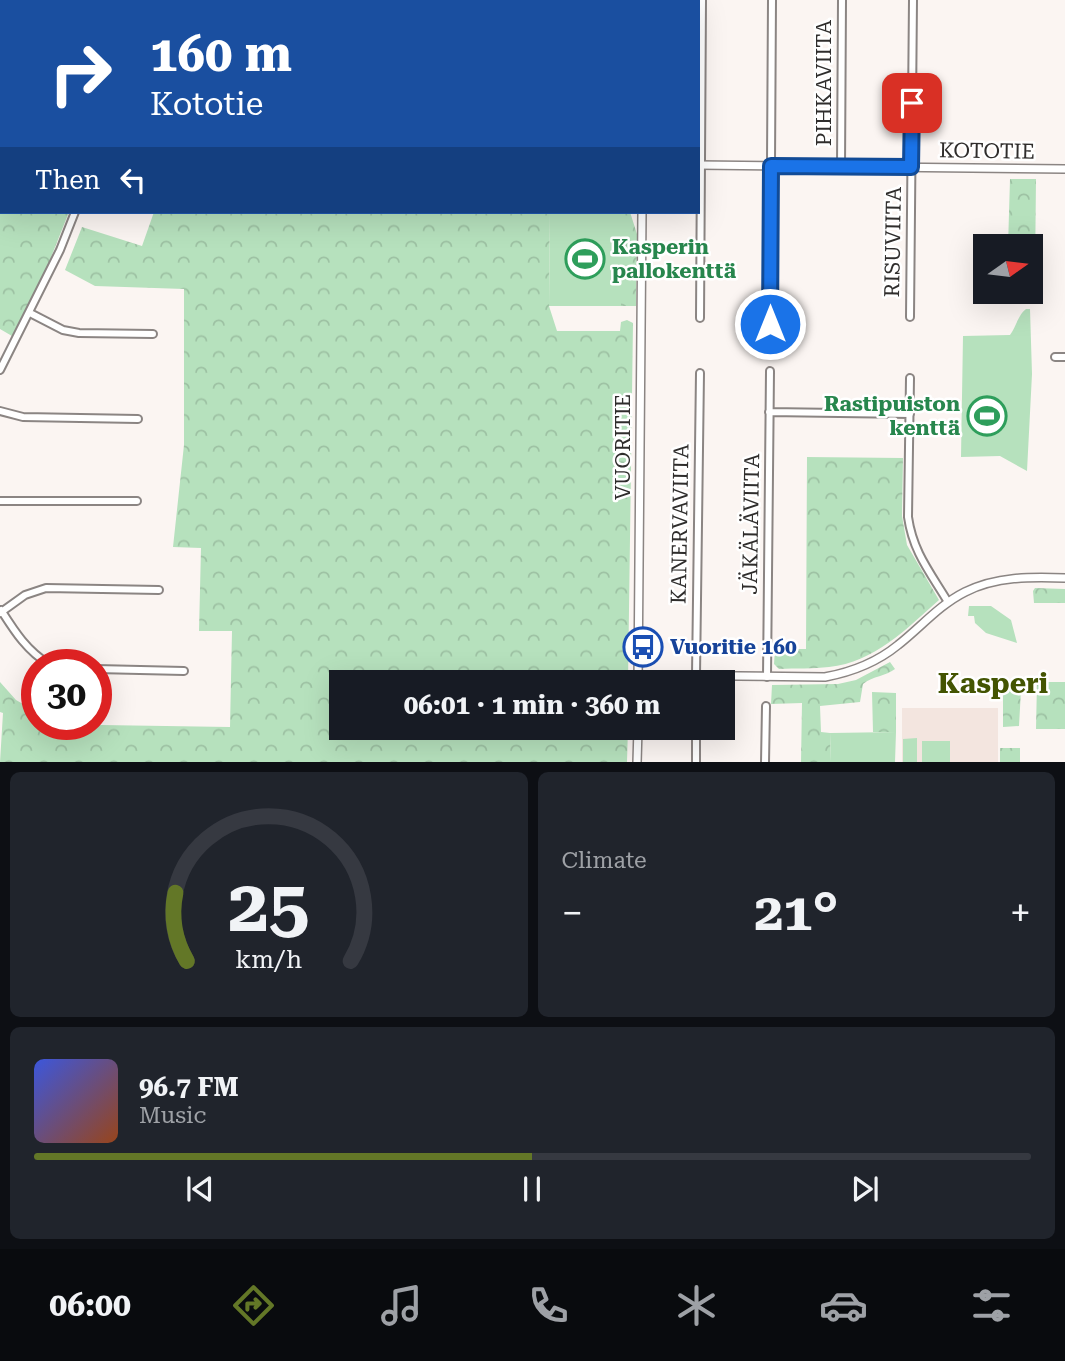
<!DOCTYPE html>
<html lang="en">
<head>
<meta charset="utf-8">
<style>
	body { margin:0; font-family:"Roboto Serif",serif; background:#20242c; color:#f1f3f6; height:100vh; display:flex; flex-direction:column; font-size:26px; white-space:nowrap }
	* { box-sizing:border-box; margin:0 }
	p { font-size:23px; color:#9ea1a6 }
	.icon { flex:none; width:38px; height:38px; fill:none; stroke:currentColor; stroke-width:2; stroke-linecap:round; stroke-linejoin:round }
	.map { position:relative; height:762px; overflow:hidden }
	.details { display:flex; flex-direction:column; gap:10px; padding:10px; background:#0d0f14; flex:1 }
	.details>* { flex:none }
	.hud { position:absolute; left:0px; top:0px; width:700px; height:214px; box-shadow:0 7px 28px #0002; background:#1a4fa0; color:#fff; overflow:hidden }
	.needle { width:46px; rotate:76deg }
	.fabs { position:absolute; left:973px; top:234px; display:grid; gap:14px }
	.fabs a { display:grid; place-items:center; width:70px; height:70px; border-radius:0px; background:#171b24; box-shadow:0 7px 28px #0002; font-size:35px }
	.speed { position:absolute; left:21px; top:649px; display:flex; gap:14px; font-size:35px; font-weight:700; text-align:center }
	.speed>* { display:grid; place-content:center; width:91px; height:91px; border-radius:50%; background:#171b24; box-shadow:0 7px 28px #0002; line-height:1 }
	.speed .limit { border:10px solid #d22; background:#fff; color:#111 }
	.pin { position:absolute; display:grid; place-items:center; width:60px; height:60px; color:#fff; margin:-30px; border-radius:14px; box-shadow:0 4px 10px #0006 }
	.me { position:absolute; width:77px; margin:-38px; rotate:0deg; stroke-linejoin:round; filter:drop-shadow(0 0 5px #0008) }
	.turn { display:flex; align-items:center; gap:24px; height:147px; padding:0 35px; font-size:32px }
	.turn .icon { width:91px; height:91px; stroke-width:2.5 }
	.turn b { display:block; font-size:49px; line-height:60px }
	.then { display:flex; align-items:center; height:66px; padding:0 35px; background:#0003; gap:14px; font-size:26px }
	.big { font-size:52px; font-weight:700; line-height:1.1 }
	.details .card { flex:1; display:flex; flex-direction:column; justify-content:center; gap:10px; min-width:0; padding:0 24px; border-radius:10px; background:#20242c }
	.details .dial { align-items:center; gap:0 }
	.dial svg { height:182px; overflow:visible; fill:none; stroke:#363941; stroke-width:7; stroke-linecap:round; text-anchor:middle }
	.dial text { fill:#f1f3f6; stroke:none }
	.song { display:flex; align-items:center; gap:21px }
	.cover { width:84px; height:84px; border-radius:10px; background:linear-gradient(135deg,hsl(230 70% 55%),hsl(20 70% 35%)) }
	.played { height:7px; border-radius:4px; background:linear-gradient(90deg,#637727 50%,#363941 50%) }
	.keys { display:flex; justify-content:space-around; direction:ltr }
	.heat { display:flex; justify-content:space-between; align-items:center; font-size:38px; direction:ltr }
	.details .tiles { flex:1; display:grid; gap:10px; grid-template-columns:1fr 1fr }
	.card:last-child { grid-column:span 2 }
	.trip { position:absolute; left:329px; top:670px; width:406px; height:70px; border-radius:0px; background:#171b24; box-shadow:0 7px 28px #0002; font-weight:700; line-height:70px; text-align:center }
	.dock { display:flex; height:112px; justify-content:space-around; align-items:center; background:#090b0e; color:#9ea1a6 }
	.dock .icon { width:49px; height:49px }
	.dock .on { color:#637727 }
	.dock b { font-size:32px; color:#f1f3f6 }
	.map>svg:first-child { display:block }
	.built { fill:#f3e5df }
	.forest { fill:url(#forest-crowns) }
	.park { fill:#b6e1bd }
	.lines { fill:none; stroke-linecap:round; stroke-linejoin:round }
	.minor-casing { stroke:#8b8583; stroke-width:10 }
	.tertiary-casing { stroke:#8b8583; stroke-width:10 }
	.minor { stroke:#fff; stroke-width:6 }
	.tertiary { stroke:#fff; stroke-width:7 }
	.route-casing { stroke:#114b97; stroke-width:18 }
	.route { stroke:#1a73e8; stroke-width:12 }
	.labels { text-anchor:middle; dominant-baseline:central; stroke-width:5; stroke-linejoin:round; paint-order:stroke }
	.street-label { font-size:21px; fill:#2f2d2c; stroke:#fff }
	.leisure-label { font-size:21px; font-weight:bold; fill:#27864d; stroke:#fff; text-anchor:start }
	.transit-label { font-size:21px; font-weight:bold; fill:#164399; stroke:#fff; text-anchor:start }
	.district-label { font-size:28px; font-weight:bold; fill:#435402; stroke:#fff }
</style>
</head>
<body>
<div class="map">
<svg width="1065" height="763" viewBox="0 0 1065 763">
	<defs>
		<pattern id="forest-crowns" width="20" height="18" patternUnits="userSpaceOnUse" patternTransform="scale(1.75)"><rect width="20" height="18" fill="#b6e1bd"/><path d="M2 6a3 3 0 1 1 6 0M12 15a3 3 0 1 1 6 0" fill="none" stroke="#9dc1a3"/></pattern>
	</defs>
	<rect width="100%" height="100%" fill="#fbf5f2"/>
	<path class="built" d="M902 708H998V762L902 763Z"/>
	<path class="forest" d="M405 0H573L574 2H405Z
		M1010 179H1036L1035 275 1031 278V247H1008Z
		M0 190 2 212H69L42 280 12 336 0 329Z
		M154 212H550L549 306 557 331H620L621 322 627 320 633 323 628 682H341V728H628L627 762H0L3 713 0 712V682L16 700 37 712V724L230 727 232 631H199L201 548 173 547 184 445V289L95 286 65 270 82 227 142 246Z
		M621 212H630L637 234 636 306H621Z
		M807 457 903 458 902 516 907 545 939 600C906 629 875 662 829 667 813 669 796 668 779 669L774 664 775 649H806Z
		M1035 588 1065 589V603H1034L1033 591Z
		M890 662 895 669C886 676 873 676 863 684L860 702 820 706 821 732 830 733 831 762H801L802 703 771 704 772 685 838 684 856 680Z
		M1037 682H1065V729H1036Z
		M1003 690H1021L1019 726 1003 727Z
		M872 692 896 693V732H873Z
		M1000 748H1020V762H1000Z"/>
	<path class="park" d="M550 212H621V306H549Z
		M1026 309H1030L1032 374 1027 471 1000 456 961 457 963 336 1010 335C1016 327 1018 315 1026 309Z
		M969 606H991L1011 620 1017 643 986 633 975 623 974 616H968Z
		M896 732 895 762H831L830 733Z
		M917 738V762H903V739Z
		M922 741H950V762H922Z"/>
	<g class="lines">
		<g class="minor-casing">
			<path id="minor" d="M15 2V0
				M101 2V0
				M841 167 842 0
				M30 313 63 330 79 333 153 334
				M910 317 913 0
				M700 318 702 0
				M770 324 772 0
				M1055 357H1065
				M0 370 60 250 75 212
				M910 378 908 517C913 552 930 572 948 602
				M0 411 23 417 138 419
				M769 412 910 414
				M0 501H137
				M1 610C15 632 27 651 50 665
				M0 613 25 595 46 588 159 590
				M96 669 184 671
				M696 675 700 373
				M767 677 770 371
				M696 763V728
				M765 763 766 706"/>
		</g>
		<g class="tertiary-casing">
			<path id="tertiary" d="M579 0 580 2
				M698 165 1065 169
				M638 675 825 677C852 672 876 663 898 645 920 628 939 605 965 592 997 576 1030 577 1065 578
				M638 682 642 212
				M637 763 638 728"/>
		</g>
		<use href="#minor" class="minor"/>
		<use href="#tertiary" class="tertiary"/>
	</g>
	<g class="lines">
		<g class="route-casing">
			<path id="route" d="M770 324 771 166 911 167 912 103"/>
		</g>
		<use href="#route" class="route"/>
	</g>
	<defs>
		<g id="stadium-ring" transform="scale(2.0125)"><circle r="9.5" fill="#fff" stroke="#2e9e5b" stroke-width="1.5"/><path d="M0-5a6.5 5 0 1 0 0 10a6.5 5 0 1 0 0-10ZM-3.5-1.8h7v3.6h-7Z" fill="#2e9e5b"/></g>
		<g id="bus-ring" transform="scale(2.0125)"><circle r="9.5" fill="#fff" stroke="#1a4fb4" stroke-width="1.5"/><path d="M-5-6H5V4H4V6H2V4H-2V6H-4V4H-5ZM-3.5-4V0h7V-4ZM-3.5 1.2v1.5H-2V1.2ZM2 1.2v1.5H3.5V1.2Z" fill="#1a4fb4"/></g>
	</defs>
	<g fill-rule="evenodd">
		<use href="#stadium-ring" x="585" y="259"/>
		<use href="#stadium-ring" x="987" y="416"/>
		<use href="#bus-ring" x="643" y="647"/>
	</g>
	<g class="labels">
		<g class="street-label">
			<text transform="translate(824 83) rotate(-90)">PIHKAVIITA</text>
			<text transform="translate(987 151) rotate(1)">KOTOTIE</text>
			<text transform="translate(893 242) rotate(-89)">RISUVIITA</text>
			<text transform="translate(623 447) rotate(-90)">VUORITIE</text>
			<text transform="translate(680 524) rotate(-89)">KANERVAVIITA</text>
			<text transform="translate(751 524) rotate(-89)">JÄKÄLÄVIITA</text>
		</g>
		<g class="leisure-label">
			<text x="612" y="247">Kasperin<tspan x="612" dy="24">pallokenttä</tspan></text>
			<text x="960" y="404" text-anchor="end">Rastipuiston<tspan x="960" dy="24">kenttä</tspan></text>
		</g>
		<g class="transit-label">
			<text x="670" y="647">Vuoritie 160</text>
		</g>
		<g class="district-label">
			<text x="993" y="683">Kasperi</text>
		</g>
	</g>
</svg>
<div class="fabs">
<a><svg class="needle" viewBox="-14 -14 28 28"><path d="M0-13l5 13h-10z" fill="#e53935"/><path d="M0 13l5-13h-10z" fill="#9ea1a6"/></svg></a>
</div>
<div class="speed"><div class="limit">30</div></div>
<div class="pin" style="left:912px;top:103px;background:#d93025"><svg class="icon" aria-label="arrive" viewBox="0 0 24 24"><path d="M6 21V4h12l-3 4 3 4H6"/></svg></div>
<svg class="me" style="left:770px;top:324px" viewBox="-20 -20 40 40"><circle r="17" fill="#1a73e8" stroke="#fff" stroke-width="3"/><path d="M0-11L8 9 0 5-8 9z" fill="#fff"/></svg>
<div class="trip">06:01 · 1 min · 360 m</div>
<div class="hud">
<div class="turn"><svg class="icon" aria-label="right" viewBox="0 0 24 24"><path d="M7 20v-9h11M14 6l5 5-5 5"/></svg><div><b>160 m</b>Kototie</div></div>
<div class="then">Then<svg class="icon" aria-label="left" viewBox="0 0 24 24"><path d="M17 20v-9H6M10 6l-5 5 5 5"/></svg></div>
</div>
</div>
<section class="details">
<div class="tiles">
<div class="card dial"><svg viewBox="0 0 100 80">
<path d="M14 69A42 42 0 1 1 86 69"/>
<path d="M14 69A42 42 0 0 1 9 39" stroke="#637727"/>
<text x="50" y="56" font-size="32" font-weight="700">25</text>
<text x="50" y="72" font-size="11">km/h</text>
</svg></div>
<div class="card"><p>Climate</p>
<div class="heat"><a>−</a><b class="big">21°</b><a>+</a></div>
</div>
<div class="card">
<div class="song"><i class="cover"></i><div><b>96.7 FM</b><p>Music</p></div></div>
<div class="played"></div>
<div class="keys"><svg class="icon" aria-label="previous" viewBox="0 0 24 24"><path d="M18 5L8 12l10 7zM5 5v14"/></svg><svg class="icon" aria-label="pause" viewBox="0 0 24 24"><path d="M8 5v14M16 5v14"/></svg><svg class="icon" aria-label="next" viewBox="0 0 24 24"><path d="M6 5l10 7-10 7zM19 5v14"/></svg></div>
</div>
</div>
</section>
<nav class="dock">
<b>06:00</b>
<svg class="icon on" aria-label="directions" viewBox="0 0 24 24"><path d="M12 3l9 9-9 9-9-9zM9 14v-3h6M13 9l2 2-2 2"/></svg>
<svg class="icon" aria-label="music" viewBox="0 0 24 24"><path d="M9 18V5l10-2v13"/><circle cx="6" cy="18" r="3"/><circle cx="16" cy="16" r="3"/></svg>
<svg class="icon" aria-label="phone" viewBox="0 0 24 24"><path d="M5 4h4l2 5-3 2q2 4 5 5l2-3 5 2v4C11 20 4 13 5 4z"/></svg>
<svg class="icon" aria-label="climate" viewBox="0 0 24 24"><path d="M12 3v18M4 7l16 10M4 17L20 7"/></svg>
<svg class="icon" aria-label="car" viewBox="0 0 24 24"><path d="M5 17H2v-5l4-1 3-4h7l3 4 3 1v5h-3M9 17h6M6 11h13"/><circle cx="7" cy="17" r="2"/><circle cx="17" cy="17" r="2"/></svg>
<svg class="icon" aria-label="filters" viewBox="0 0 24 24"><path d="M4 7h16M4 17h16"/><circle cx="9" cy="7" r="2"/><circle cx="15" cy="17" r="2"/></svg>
</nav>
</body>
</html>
